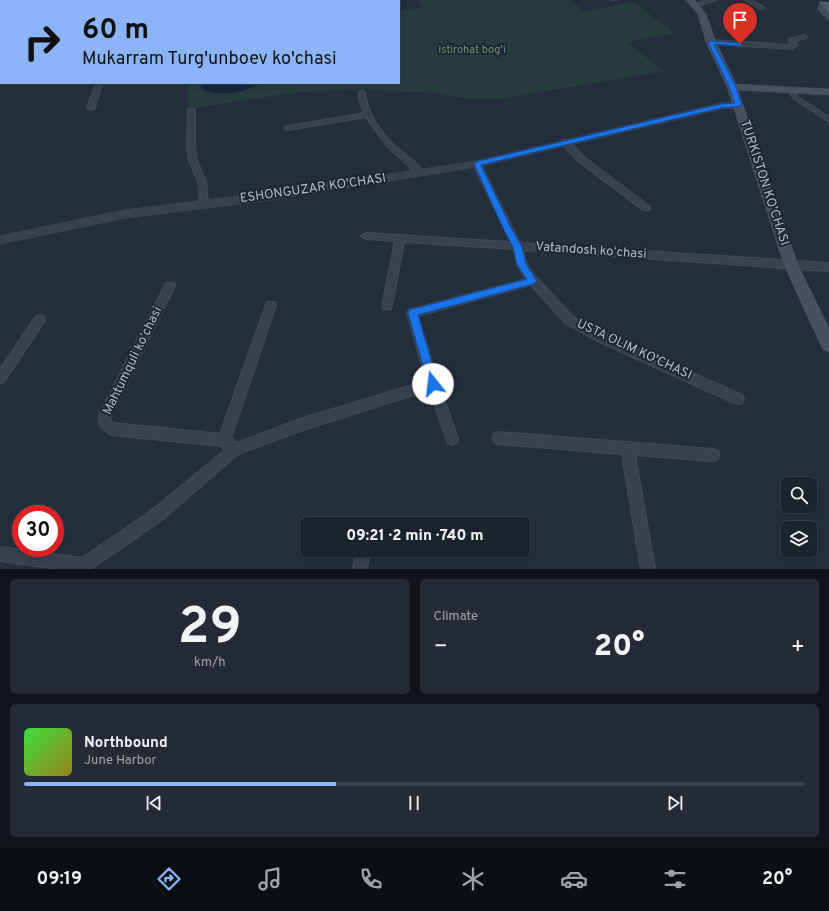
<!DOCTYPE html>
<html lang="en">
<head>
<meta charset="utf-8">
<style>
	body { margin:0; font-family:Overpass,sans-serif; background:#242b36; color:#f1f3f6; height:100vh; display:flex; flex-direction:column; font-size:15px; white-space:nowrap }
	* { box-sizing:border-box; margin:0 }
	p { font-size:13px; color:#a0a4aa }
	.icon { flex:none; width:22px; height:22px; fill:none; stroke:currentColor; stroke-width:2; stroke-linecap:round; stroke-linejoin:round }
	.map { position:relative; height:569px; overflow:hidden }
	.sheet { display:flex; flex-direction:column; gap:10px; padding:10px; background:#0f1319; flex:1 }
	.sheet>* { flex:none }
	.top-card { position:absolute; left:0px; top:0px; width:400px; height:84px; box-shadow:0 2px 6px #0003,0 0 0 1px #39404a; background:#8ab4f8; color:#111; overflow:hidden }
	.fabs { position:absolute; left:781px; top:477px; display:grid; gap:8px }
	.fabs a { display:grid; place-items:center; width:36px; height:36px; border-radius:6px; background:#1b232e; box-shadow:0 2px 6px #0003,0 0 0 1px #39404a; font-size:20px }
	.speed { position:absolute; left:12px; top:505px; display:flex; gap:8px; font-size:20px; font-weight:700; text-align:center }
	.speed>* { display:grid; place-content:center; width:52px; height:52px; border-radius:50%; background:#1b232e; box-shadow:0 2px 6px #0003,0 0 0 1px #39404a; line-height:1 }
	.speed .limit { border:6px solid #d22; background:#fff; color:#111 }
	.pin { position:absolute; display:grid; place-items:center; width:34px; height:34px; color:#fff; margin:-41px -17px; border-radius:50% 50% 50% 0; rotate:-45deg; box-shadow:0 0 4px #0007 }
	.pin .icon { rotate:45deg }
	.me { position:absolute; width:44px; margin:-22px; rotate:344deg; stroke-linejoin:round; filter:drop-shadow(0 0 3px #0008) }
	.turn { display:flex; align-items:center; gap:14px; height:84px; padding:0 16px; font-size:18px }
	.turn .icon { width:52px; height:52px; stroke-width:2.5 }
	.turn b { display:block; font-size:28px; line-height:34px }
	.big { font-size:30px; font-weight:800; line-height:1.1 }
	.sheet .widget { flex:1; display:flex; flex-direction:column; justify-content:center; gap:6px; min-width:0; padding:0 14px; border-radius:6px; background:#242b36 }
	.sheet .dial { align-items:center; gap:0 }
	.dial b { font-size:52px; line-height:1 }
	.song { display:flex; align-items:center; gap:12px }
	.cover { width:48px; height:48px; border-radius:6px; background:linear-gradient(135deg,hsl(120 70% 55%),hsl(50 70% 35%)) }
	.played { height:4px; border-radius:2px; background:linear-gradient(90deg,#8ab4f8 40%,#39404a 40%) }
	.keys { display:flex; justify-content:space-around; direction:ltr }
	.heat { display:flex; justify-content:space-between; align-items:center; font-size:22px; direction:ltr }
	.sheet .tiles { flex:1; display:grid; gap:10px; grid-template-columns:1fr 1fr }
	.widget:last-child { grid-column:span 2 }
	.trip { position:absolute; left:300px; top:517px; width:230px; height:40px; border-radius:6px; background:#1b232e; box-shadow:0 2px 6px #0003,0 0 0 1px #39404a; font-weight:800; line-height:40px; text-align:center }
	.dock { display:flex; height:64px; justify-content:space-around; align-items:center; background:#0b0e12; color:#a0a4aa }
	.dock .icon { width:28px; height:28px }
	.dock .current { color:#8ab4f8 }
	.dock b { font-size:18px; color:#f1f3f6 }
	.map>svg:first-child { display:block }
	.green { fill:#263c3f }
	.water { fill:#17263c }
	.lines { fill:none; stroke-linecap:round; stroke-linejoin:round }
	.minor-casing { stroke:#414a57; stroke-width:2 }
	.tertiary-casing { stroke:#414a57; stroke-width:1 }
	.secondary-casing { stroke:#414a57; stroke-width:1 }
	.minor { fill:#38414e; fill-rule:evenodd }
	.tertiary { fill:#38414e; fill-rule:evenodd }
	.secondary { fill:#465061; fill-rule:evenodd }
	.wall { fill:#3f4b5c }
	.building { fill:#4b5868; stroke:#5c6777 }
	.route { fill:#1a73e8; stroke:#114b97 }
	.labels { text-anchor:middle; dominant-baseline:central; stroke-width:4; stroke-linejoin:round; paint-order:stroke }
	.far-park-label { font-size:11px; fill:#6b9a76; stroke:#1d2633 }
	.street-label { font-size:13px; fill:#b4bcc9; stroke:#1d2633 }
</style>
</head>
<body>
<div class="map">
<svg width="829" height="569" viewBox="0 0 829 569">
	<rect width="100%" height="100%" fill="#242f3e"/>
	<path class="green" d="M418 0H569L584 11 633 2 665 26 668 25 672 34 627 42 664 71 501 99H468L436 93 358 90 299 92 188 109 187 83H399V11L424 7Z"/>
	<path class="water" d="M199 83H261C245 93 221 97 203 90Z"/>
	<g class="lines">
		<g class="minor-casing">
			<path id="minor" d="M51 0H57L50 1Z
				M83 0H96L82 1Z
				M161 0H167L160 1Z
				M311 0H317L318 1H312Z
				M706 0H715L696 7 693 5Z
				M744 0H751L765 8 760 9Z
				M0 10H1V14H0Z
				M804 35 807 37 806 38 795 41 797 45 793 49 711 44 708 42 711 40 791 45 788 40 789 39Z
				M0 62H1L0 70Z
				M96 83H102L95 108 91 110 87 108Z
				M790 88 792 89 798 97 829 117V122L794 99 787 90Z
				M362 90 365 92C367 112 380 132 395 146 405 155 417 162 425 173L424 175H418L385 144 366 117 288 130 284 128 288 126 364 113 359 99V92Z
				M188 109H194L195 111V146L197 161 206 181 208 204 204 207 200 204 198 181 189 161 187 146Z
				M562 140H568L585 158 649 206 650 208 649 210H643L579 162 562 144Z
				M474 162H480L481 164 520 243 829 263V271L523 250 527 264 537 278 573 317 610 337 742 395 744 399 742 403 738 404 734 403 602 343 565 323 531 285 418 316 439 384 458 439 456 443 452 445 448 443 429 390 303 430 238 454 162 520 91 569H59L0 561V547L82 558 152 510 225 450 221 446 112 435C103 431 95 424 100 413L166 283H174L175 286 110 417 111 421 114 423 220 434 266 305 267 302H275L276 305 231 438 236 443 303 418 426 381 407 313 408 310 526 279 517 265 514 249 404 242 392 306 391 309H383L382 306 395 241 366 239 361 236 366 233 511 242 473 164Z
				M40 315 44 316 45 319 44 322 4 382 0 383V369L36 316Z
				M498 432 713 449 718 451 719 455 718 459 713 461 635 455 655 569H641L622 454 498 444 494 442 492 438 494 434Z
				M356 550H370L367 569H353Z"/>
		</g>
		<g class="tertiary-casing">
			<path id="tertiary" d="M739 102 742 103 744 105 742 107 721 109 477 167 263 201 125 218 0 244V236L125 210 263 193 477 161 721 103Z"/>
		</g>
		<g class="secondary-casing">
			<path id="secondary" d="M686 0H695L706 14 716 42 736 84 829 89V95L738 90 798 265 829 328V352L823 350 784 265 727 87 706 42 698 14Z"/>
		</g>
		<use href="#minor" class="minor"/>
		<use href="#tertiary" class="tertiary"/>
		<use href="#secondary" class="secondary"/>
	</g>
	<path class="wall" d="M610 0H622L611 1Z
		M820 2 829 3V22L817 9Z"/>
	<path class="building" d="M820 2 829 3V12Z"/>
	<path class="route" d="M711 41 740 43 742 44 740 46 714 44 736 87 742 105 741 106 721 108 481 165 512 230 522 247 526 264 537 281 533 284 418 315 438 384 437 387 433 388 429 387 408 313 409 310 527 279 517 265 513 247 504 230 474 164 475 162 721 104 735 103 729 87 708 42Z"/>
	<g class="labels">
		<g class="far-park-label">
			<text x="472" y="50">Istirohat bog'i</text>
		</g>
		<g class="street-label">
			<text transform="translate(764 183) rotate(72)">TURKISTON KO’CHASI</text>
			<text transform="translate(313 189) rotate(-8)">ESHONGUZAR KO'CHASI</text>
			<text transform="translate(591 251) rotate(4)">Vatandosh koʻchasi</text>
			<text transform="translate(634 350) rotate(25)">USTA OLIM KO'CHASI</text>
			<text transform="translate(133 361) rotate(-64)">Mahtumquli koʻchasi</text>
		</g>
	</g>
</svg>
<div class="fabs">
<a><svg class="icon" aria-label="search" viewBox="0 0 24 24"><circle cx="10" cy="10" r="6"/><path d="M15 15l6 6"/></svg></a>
<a><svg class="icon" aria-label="layers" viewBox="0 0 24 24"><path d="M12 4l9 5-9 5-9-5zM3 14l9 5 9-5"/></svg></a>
</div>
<div class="speed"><div class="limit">30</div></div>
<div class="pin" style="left:740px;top:44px;background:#d93025"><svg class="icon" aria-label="arrive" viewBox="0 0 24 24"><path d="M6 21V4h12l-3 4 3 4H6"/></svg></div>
<svg class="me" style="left:433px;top:384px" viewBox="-20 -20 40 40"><circle r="19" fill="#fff"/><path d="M0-13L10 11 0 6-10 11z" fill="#1a73e8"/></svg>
<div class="trip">09:21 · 2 min · 740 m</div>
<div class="top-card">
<div class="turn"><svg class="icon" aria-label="right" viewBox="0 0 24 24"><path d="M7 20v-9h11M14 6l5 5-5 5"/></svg><div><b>60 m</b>Mukarram Turg'unboev ko'chasi</div></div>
</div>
</div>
<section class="sheet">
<div class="tiles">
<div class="widget dial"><b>29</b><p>km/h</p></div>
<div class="widget"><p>Climate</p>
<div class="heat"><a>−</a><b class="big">20°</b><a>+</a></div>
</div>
<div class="widget">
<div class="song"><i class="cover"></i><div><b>Northbound</b><p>June Harbor</p></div></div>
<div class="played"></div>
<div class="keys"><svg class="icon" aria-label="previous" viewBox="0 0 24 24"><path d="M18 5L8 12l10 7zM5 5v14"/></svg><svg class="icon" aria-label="pause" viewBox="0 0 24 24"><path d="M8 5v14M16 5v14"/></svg><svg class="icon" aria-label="next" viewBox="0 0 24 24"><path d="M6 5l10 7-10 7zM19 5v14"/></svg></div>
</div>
</div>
</section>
<nav class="dock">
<b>09:19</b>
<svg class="icon current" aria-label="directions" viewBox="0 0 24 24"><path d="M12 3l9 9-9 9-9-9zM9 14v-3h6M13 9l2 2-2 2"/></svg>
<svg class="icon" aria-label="music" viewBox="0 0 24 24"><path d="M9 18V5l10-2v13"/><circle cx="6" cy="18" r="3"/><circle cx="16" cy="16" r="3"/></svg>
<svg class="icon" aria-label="phone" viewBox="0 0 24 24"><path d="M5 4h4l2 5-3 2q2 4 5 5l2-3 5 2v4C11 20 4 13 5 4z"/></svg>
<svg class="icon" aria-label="climate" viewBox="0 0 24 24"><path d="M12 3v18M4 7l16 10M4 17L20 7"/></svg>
<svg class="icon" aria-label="car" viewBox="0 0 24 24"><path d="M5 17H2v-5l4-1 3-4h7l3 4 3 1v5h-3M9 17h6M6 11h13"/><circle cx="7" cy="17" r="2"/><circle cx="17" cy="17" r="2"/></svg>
<svg class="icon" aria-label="filters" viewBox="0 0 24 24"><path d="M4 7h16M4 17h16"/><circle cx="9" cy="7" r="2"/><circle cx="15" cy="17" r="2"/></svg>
<b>20°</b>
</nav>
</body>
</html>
